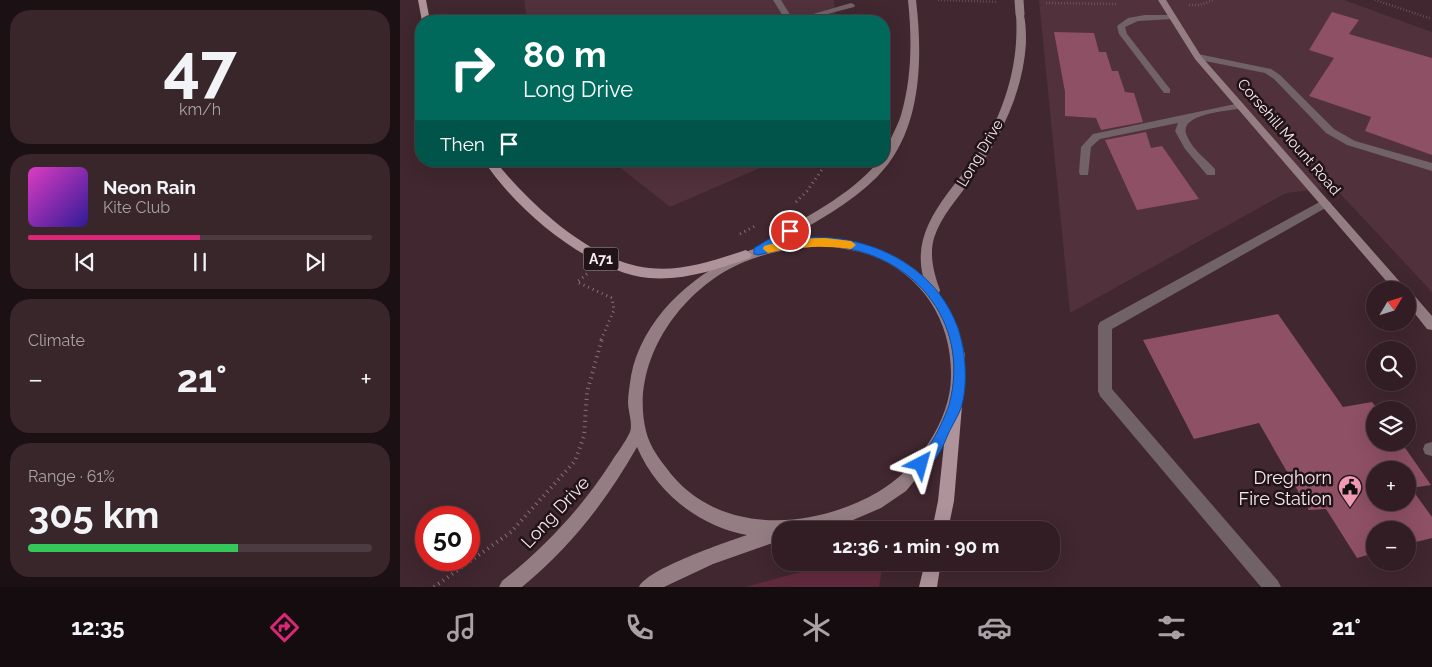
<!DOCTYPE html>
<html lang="en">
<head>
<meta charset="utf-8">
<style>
	body { margin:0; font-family:Raleway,sans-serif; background:#39262b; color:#f1f3f6; height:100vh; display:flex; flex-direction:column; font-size:19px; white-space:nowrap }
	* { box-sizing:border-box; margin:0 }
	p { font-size:16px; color:#a8a2a6 }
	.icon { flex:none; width:28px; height:28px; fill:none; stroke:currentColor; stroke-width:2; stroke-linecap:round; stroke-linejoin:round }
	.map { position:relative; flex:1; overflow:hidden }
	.drawer { display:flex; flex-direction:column; gap:10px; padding:10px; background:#1b1013; width:400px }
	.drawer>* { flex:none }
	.hud { position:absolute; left:15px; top:15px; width:475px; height:152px; border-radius:20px; box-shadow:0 5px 20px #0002,0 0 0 1px #4c3b41; background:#00695c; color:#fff; overflow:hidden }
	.needle { width:32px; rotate:52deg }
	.fabs { position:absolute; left:966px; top:281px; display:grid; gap:10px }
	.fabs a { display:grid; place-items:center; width:50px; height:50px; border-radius:50%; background:#311d23; box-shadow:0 5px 20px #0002,0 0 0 1px #4c3b41; font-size:25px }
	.speed { position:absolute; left:15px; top:506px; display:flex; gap:10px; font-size:25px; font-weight:700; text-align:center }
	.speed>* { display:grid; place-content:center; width:65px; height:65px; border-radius:50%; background:#311d23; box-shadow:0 5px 20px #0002,0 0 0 1px #4c3b41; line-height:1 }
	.speed .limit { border:8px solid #d22; background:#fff; color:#111 }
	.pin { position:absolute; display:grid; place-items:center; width:42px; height:42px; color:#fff; margin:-21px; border:2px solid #fff; border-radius:50%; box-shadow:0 1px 5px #0007 }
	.me { position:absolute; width:55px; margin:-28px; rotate:39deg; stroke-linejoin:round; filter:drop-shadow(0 0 4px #0008) }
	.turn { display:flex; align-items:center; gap:18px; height:105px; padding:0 25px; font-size:22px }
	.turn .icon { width:65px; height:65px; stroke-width:2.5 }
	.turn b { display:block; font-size:35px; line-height:42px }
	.then { display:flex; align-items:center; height:48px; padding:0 25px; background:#0003; gap:10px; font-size:19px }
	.big { font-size:38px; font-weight:700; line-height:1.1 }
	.drawer .card { flex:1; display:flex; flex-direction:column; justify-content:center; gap:8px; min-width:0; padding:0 18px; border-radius:20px; background:#39262b }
	.drawer .dial { align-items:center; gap:0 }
	.dial b { font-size:65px; line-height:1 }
	.song { display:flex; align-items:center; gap:15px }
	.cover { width:60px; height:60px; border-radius:8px; background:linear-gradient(135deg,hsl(310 70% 55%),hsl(250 70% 35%)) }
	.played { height:5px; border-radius:2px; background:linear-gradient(90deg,#db2777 50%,#4c3b41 50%) }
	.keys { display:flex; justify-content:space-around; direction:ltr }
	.heat { display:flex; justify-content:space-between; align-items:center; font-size:28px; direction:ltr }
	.charge { height:8px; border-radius:4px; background:linear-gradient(90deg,#34c759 61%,#4c3b41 0) }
	.trip { position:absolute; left:372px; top:521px; width:288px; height:50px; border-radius:20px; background:#311d23; box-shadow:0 5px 20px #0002,0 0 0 1px #4c3b41; font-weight:700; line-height:50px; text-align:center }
	.dock { display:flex; height:80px; justify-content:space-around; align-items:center; background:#140c0e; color:#a8a2a6 }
	.dock .icon { width:35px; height:35px }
	.dock .current { color:#db2777 }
	.dock b { font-size:22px; color:#f1f3f6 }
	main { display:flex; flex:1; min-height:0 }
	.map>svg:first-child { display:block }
	.built { fill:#51313b }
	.green { fill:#612b3e }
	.building { fill:#8e5064; fill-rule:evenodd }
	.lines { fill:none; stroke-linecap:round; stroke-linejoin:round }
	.path-far2 { stroke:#897279; stroke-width:2.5; stroke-dasharray:0.5 2.5; stroke-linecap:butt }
	.path-far1 { stroke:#897279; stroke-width:3; stroke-dasharray:1 4; stroke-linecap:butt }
	.path { stroke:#897279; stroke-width:4; stroke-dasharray:1 4.5; stroke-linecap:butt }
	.lane { fill:#706266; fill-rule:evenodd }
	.street { fill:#706266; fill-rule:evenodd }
	.secondary { fill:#947e84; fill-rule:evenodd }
	.primary { fill:#af939b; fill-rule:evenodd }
	.secondary-bridge { stroke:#947e84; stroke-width:9 }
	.route { fill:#1a73e8; stroke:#114b97 }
	.slow { fill:#f59e0b }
	.labels { text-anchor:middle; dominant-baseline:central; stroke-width:5; stroke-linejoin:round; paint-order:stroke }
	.shield { fill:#201418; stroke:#b9a8ad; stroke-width:1 }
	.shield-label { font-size:14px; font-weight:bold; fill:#fae8ed }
	.street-label { font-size:15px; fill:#fae8ed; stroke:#201418 }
	.near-poi-label { font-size:18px; fill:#fae8ed; stroke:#201418; text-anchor:end }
	.near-street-label { font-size:18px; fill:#fae8ed; stroke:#201418 }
</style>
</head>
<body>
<main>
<section class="drawer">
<div class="card dial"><b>47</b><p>km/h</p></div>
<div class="card">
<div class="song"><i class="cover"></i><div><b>Neon Rain</b><p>Kite Club</p></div></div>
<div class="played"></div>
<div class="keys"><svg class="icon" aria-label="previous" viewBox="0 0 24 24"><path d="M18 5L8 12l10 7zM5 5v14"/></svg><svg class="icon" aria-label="pause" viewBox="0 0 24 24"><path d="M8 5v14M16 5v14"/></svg><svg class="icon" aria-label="next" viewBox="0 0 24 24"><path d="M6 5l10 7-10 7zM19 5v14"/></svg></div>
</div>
<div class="card"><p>Climate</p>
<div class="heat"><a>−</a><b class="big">21°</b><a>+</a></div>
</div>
<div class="card"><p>Range · 61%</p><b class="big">305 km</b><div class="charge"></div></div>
</section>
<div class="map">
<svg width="1032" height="587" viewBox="0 0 1032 587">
	<rect width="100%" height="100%" fill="#41272f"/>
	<path class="built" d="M124 0H434L436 21H127Z
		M639 0H944L1032 32V292L934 187 886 193 670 313Z
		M212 161H376L270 207Z"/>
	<path class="green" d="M434 563H483L479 587H345Z"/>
	<path class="building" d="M932 12 959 20 949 34 1032 58V155L965 131 971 117 909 96 934 58 909 50Z
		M654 32 694 33 699 52H706L712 71H718L725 92 734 93 743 122 701 130 696 118 665 116V92Z
		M746 132 751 148 762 146 799 199 737 210 705 140Z
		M878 314 943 407 972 402 978 410H975V442H1001L1031 485 1011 488 1032 517V538L1008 544V530H975V553L957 558 926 509 909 510 859 423 794 439 743 340ZM975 470H1008V502H975Z"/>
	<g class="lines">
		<path class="path-far2" d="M538 0 598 2
			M975 0 1032 19
			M646 3 718 4
			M789 5H800L813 0"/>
		<path class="path-far1" d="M396 202 407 191 428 161
			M340 234 355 226
			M187 274 177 282 212 298 214 310 201 340"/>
		<path class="path" d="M34 587 111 532 175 461 184 436 187 392 202 339"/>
		<path class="lane" d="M451 3 455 5 454 7 401 21H389Z
			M745 15H773L777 17 773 19 738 21 725 27 727 34 770 89V93H764L719 34 717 26 728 18Z
			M798 54 871 69 880 75 934 129 955 141 1032 163V171L947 145 926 133 874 79 865 73 795 59V55Z
			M840 103 843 104V108C831 111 776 113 787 136 792 149 806 159 815 169V175H807L785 149 775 131 778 123 700 139 691 147 688 175H680L679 172 681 147 693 134Z
			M925 199 931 203 929 206 712 329V389L878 581 881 587H861L700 396 698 391V326L700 322Z
			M1032 442V456L1025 454 1023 449 1025 444Z"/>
		<path class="street" d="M373 0H381L394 21H386Z"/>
		<path class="secondary" d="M508 0H516C523 59 522 132 477 177 450 204 415 222 382 242 435 234 482 240 523 276 509 221 563 182 587 139 608 99 619 59 616 14L623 12C626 21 626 33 626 43 623 93 600 139 571 180 558 198 541 216 534 238 529 255 534 274 540 290L539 293 558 327 565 355V384L559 413 543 446 506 491 481 508 446 523 424 530H381V540L313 564 264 587H239C247 569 326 542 347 535 298 526 256 492 237 447 207 500 170 548 122 587H99L102 581C144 548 180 510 210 464 216 454 225 443 230 432 233 424 228 411 228 402 228 394 230 384 231 376 243 313 304 263 363 246L364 242C403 218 449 197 479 161H484C484 148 497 129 501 115 512 77 512 39 508 0ZM425 246C440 248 456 250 470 255 523 274 552 322 551 376 551 421 516 470 478 492 414 529 322 536 271 474 261 461 250 448 246 431 229 362 281 288 344 262 370 251 397 248 425 246Z
			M758 0H766L801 56 1007 290H994L795 59Z
			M1008 292 1012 293 1032 316V330L1027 329 1008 305Z"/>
		<path class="primary" d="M18 0H26L30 21H22Z
			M84 161H95C130 204 191 262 249 268 282 272 315 260 346 250L352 255 350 258C318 269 284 281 249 278 189 272 116 210 84 161Z
			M555 399 560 401 562 406 554 501 548 530H532L538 501 548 406 550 401Z
			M525 562H541L537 587H519Z"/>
		<path class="secondary-bridge" d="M619 0 620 14"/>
	</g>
	<path class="route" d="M390 227 394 229V234L382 241C459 224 549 266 563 348 566 366 567 390 561 408 558 416 553 424 549 432 543 446 537 464 521 470L516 468 514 464C517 456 524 452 529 446 536 436 545 417 549 405 572 320 510 250 426 246 402 245 380 250 358 255L354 254V248Z"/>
	<path class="slow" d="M425 238 451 241 456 245 451 249C422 245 396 246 368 253L363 249 364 246 391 239Z"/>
	<defs>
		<g id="civic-pin" transform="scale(1.25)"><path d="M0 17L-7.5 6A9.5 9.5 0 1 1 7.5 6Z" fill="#f09ab4" stroke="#201418"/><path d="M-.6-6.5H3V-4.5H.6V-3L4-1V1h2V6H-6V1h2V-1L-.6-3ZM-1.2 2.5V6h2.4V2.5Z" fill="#111"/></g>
	</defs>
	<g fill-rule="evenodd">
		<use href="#civic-pin" x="950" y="487"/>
	</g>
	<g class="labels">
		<rect class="shield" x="183.5" y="247.5" width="35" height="23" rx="4"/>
		<g class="shield-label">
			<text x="201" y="259">A71</text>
		</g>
		<g class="street-label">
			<text transform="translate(889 137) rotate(49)">Corsehill Mount Road</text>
			<text transform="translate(580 153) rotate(-59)">Long Drive</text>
		</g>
		<g class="near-poi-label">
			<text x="932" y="477">Dreghorn<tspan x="932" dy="21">Fire Station</tspan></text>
		</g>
		<g class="near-street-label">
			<text transform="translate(155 512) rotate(-47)">Long Drive</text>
		</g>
	</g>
</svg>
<div class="fabs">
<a><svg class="needle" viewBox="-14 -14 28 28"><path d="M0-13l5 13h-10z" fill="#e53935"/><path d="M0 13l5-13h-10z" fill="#a8a2a6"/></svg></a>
<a><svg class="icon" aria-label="search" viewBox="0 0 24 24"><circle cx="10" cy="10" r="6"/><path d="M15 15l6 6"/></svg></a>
<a><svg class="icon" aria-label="layers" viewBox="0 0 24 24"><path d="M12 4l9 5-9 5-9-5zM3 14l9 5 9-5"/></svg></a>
<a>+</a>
<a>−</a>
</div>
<div class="speed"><div class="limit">50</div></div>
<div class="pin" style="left:390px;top:231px;background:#d93025"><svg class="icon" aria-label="arrive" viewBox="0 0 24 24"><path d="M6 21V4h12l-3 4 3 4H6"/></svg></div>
<svg class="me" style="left:521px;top:464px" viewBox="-20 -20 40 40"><path d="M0-17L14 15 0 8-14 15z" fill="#1a73e8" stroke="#fff" stroke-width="4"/></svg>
<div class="trip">12:36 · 1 min · 90 m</div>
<div class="hud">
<div class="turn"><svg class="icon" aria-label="right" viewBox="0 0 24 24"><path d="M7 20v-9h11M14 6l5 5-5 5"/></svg><div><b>80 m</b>Long Drive</div></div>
<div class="then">Then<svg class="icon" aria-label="arrive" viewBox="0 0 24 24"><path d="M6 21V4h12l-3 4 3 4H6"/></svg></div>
</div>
</div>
</main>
<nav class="dock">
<b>12:35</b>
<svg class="icon current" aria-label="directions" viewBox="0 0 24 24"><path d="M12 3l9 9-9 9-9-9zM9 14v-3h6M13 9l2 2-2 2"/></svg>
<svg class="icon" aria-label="music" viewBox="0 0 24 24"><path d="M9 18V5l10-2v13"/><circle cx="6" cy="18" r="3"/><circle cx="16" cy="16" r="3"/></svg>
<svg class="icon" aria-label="phone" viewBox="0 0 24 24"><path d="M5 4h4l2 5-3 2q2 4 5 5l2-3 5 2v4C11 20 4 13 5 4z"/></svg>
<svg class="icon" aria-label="climate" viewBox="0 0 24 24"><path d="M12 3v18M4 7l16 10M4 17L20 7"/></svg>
<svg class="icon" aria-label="car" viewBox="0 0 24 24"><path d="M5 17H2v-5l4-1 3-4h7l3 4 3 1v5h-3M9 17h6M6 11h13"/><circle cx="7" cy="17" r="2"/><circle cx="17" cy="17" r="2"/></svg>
<svg class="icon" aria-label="filters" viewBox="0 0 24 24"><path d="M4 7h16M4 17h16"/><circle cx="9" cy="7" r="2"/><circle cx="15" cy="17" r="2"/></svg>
<b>21°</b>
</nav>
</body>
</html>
